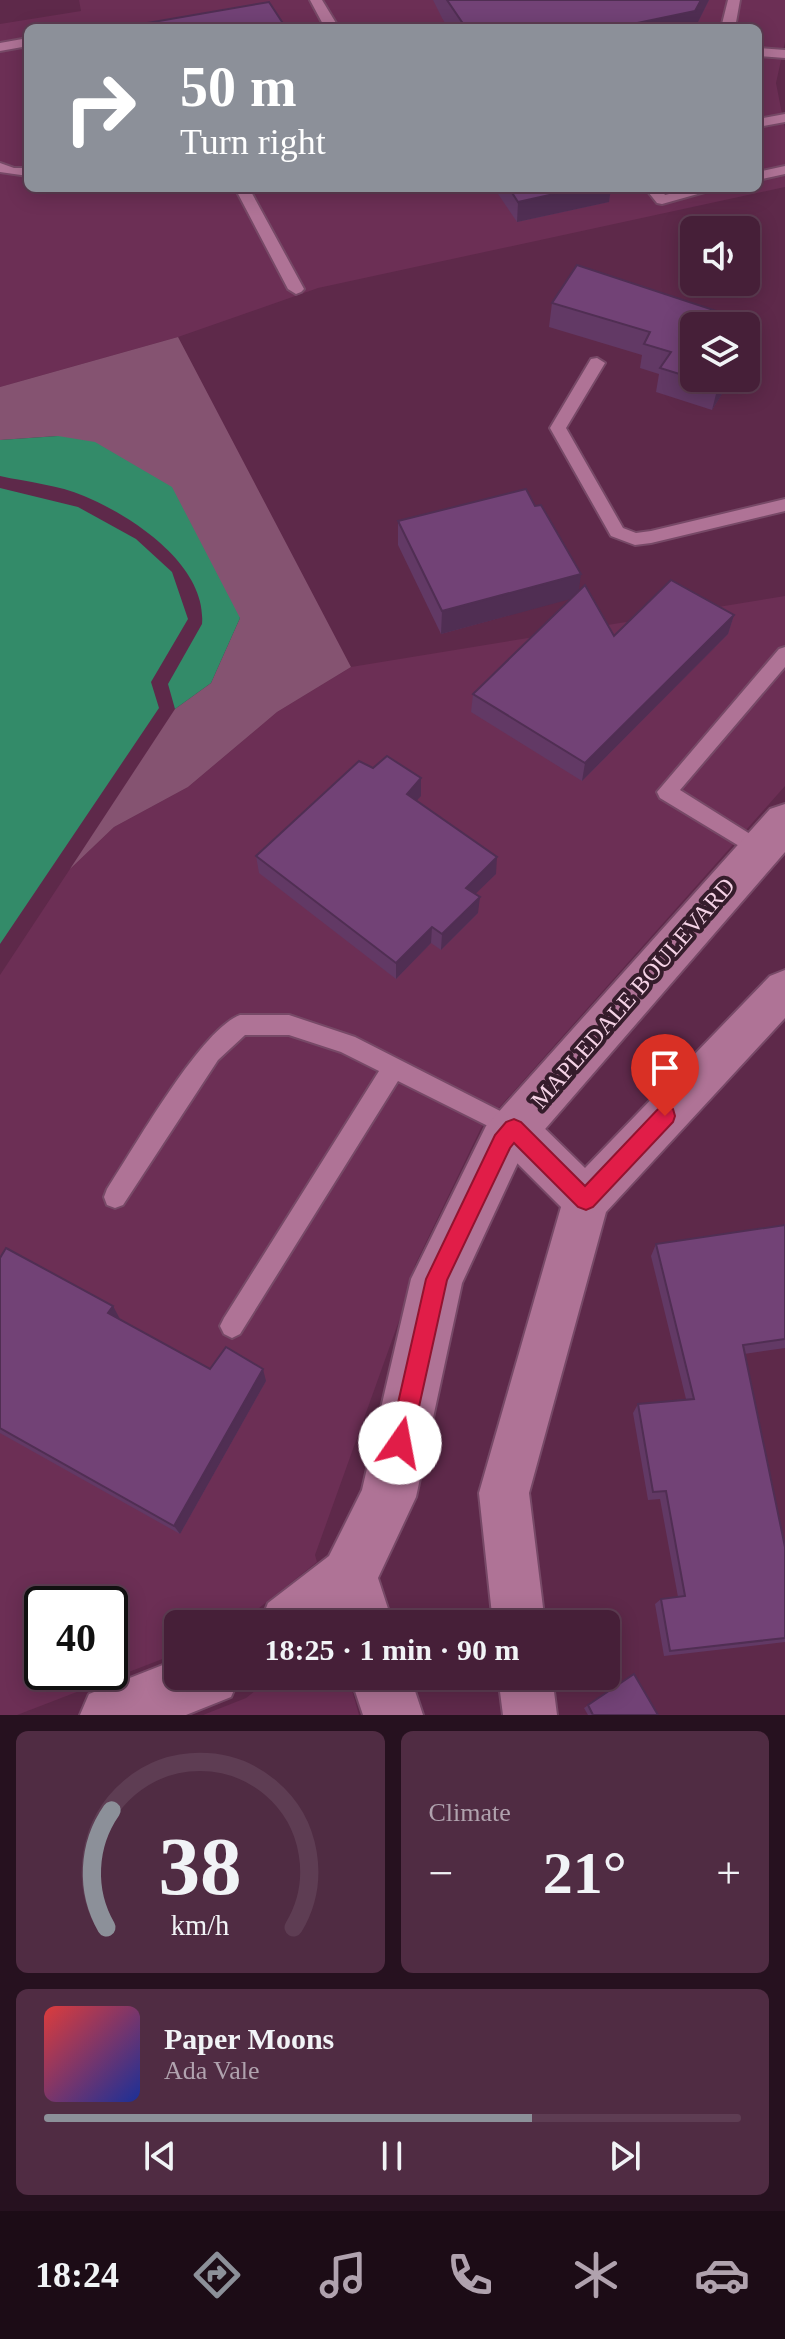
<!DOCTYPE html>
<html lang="en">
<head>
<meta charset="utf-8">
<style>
	body { margin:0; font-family:Georgia,serif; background:#502c43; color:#f1f3f6; height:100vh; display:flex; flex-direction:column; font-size:30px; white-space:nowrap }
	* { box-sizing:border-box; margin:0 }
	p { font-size:26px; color:#b0a2ae }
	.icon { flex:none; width:44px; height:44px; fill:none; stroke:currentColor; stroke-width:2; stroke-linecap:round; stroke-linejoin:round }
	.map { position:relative; height:1715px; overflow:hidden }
	.sheet { display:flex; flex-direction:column; gap:16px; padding:16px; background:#26111f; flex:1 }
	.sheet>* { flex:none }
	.banner { position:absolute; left:24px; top:24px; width:738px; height:168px; border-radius:12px; box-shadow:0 4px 20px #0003,0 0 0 2px #5e3d53; background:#8c9099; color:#fff; overflow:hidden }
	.buttons { position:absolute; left:680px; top:216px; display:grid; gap:16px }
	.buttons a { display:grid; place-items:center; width:80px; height:80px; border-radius:12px; background:#461f38; box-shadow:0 4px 20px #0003,0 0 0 2px #5e3d53; font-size:40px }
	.speed { position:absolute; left:24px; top:1586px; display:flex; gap:16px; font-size:40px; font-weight:700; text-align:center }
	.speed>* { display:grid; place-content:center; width:104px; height:104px; border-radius:50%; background:#461f38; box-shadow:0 4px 20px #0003,0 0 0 2px #5e3d53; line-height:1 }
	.speed .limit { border:4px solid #111; border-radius:12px; background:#fff; color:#111 }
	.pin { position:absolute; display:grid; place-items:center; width:68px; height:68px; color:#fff; margin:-82px -34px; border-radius:50% 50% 50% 0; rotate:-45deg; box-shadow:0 0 8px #0007 }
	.pin .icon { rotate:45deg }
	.me { position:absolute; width:88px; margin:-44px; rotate:12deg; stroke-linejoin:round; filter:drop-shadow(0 0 6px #0008) }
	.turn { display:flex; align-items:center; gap:28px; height:168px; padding:0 24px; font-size:36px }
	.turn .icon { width:104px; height:104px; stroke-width:2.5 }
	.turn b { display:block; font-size:56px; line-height:68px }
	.big { font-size:60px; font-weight:600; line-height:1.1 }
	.sheet .widget { flex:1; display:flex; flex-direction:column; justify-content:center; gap:12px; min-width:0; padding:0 28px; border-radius:12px; background:#502c43 }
	.sheet .dial { align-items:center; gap:0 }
	.dial svg { height:208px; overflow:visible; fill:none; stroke:#5e3d53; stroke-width:7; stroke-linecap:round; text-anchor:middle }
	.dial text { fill:#f1f3f6; stroke:none }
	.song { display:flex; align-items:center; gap:24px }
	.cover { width:96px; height:96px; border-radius:12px; background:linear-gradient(135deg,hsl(0 70% 55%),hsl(230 70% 35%)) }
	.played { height:8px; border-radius:4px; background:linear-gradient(90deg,#8c9099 70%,#5e3d53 70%) }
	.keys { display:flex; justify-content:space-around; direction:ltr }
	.heat { display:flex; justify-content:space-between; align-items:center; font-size:44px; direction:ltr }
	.sheet .tiles { flex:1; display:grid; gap:16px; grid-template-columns:1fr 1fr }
	.widget:last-child { grid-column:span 2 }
	.trip { position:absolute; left:164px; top:1610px; width:456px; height:80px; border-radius:12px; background:#461f38; box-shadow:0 4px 20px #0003,0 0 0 2px #5e3d53; font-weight:600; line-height:80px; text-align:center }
	.menu { display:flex; height:128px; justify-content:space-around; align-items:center; background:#1c0c16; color:#b0a2ae }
	.menu .icon { width:56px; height:56px }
	.menu .current { color:#8c9099 }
	.menu b { font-size:36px; color:#f1f3f6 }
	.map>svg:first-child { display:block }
	.built { fill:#6c2f55; fill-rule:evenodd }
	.green { fill:#855371 }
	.water { fill:#338b69 }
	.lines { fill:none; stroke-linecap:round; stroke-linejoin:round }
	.lane-casing { stroke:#774967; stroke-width:4 }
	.street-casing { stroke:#774967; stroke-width:4 }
	.secondary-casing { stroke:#774967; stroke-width:4 }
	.lane { fill:#af7396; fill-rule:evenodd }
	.street { fill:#af7396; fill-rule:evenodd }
	.secondary { fill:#af7396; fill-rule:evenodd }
	.wall { fill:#623965 }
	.shaded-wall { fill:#502e53 }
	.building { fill:#724276; stroke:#502e53; stroke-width:2 }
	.route { fill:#e11d48; stroke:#92132f; stroke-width:2 }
	.labels { text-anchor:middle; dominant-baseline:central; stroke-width:8; stroke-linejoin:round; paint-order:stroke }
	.street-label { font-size:24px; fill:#f5d3e6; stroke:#351c2b }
</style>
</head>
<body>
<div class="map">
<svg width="785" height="1715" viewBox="0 0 785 1715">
	<rect width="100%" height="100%" fill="#5e294a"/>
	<path class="built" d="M79 0H785V42L776 83 785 129V187L318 288 178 337 0 387V24L81 11ZM28 28H758V188H28Z
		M785 596V786L481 1128 415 1265 405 1304 315 1555 317 1562 239 1624H178V1653L17 1715H0V975L70 869 114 827 188 787 277 712 351 667ZM42 1604H110V1672H42Z
		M274 1676H348L359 1715H203L246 1698Z"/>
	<path class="green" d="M178 337 351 667 277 712 188 787 114 827 70 869 175 709 211 683 240 618 58 436 0 440V387Z"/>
	<path class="water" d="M58 436 95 442 172 487 240 618 211 683 175 709 168 684 202 624C207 565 132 516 84 496 59 485 27 482 0 476V440Z
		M0 488 78 507 136 539 172 572 188 619 151 682 159 708 0 944Z"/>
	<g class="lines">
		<g class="lane-casing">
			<path id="lane" d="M310 0H322L339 28H325Z
				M728 0H740L735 28H721Z
				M28 38V46L0 51V43Z
				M758 48 785 50V58L758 56Z
				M785 114V122L758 127V119Z
				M0 163 14 168H28V176L0 172Z
				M785 166V174L758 180V172Z
				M235 188H249L304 289 301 292 296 294 288 289Z
				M645 188H660L665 195 694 188H719L662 204 657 203Z
				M597 358 605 363 566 428 623 528 636 533 651 531 785 499V511L651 543 635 545 611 536 550 428 591 359Z
				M785 647V667L680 790 766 844 769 850 766 856 759 858 660 798 657 792 779 649Z
				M240 1015H289L355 1037 522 1122 525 1129 522 1136 514 1139 398 1081 240 1334 232 1338 224 1334 220 1326 224 1318 379 1071 341 1052 289 1035H245L218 1060 123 1205 115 1208 107 1205 104 1197 107 1189C133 1150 200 1030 240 1015Z"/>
		</g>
		<g class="street-casing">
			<path id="street" d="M785 970V1018L606 1212 529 1493 545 1624H493L479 1493 561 1207 498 1144 492 1129 498 1114 514 1108 530 1114 585 1168 770 976Z
				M498 1676H552L557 1715H503Z"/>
		</g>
		<g class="secondary-casing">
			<path id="secondary" d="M785 804V852L520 1158 462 1283 416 1497 378 1578 393 1624H260L268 1603 329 1556 362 1490 411 1279 486 1126 770 809Z
				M178 1659V1676H240L231 1697 186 1715H80L89 1694Z
				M350 1676H410L423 1715H363Z"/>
		</g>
		<use href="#lane" class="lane"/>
		<use href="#street" class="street"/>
		<use href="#secondary" class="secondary"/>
	</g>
	<path class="wall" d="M433 0H709L695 28H448L442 18Z
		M494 188H611L609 202 517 222Z
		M552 303 750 348 712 410 656 392 659 374 640 368 642 355 549 327Z
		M535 506 579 591 614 636 734 615 728 634 582 781 471 712 473 694 571 598 441 634 398 545V521Z
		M421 796 416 800 496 874 475 894 478 913 441 950 431 943 396 979 259 873 256 856Z
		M785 1225V1348L744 1354 785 1547V1642L664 1656 655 1604 661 1599 678 1597 660 1499 648 1500 633 1413 638 1404 686 1399 651 1256 656 1244Z
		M0 1258 120 1320 210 1369 266 1381 180 1534 0 1433Z
		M634 1674 658 1715H588L584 1708Z"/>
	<path class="shaded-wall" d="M701 0H709L695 28H623V26Z
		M581 188H611L609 202 517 222 518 202Z
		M756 324 750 348 746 355V340Z
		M722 378H732L712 410 718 386Z
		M581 574 578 597 441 634 442 611Z
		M734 615 728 634 582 781 585 763Z
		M421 778V796L407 811V794Z
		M497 857 496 874 465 904 466 888Z
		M480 897 478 913 441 950 442 934Z
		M432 927 431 943 396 979V963Z
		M113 1306 120 1319 108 1313Z
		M263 1369 266 1381 180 1534 174 1526Z"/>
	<path class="building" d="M447 0H701L695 11 623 26 571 28H466Z
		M269 2 286 28H131L130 26Z
		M509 188H581L518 202Z
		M577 265 756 324 746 340V326H694V378H722L718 386 660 368 671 352 644 344 650 332 552 303Z
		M526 489 535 506 541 505 581 574 442 611 398 521Z
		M671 580 734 615 585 763 473 694 585 585 614 636Z
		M387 756 421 778 407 794 497 857 466 888 480 897 442 934 432 927 396 963 256 856 359 761 373 768Z
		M785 1225V1339L743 1345 785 1547V1638L670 1651 661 1599 685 1596 666 1491 653 1492 638 1404 694 1399 656 1244Z
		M6 1248 113 1306 108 1313 210 1369 226 1347 263 1369 174 1526 0 1428V1258Z
		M634 1674 658 1715H593L588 1705Z"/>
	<path class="route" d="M665 1106 673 1109 675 1116 673 1122 593 1207 586 1210 578 1207 514 1143 510 1148 447 1280 411 1443 408 1451 400 1454 392 1451 389 1443 426 1279 495 1135 506 1122 514 1119 521 1122 585 1186 658 1109Z"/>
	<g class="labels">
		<g class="street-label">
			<text transform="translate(633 993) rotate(-49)">MAPLEDALE BOULEVARD</text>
		</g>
	</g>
</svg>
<div class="buttons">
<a><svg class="icon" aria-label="sound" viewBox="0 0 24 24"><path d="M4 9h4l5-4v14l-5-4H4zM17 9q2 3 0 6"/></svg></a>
<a><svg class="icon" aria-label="layers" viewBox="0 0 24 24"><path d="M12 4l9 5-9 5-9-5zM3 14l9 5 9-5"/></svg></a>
</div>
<div class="speed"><div class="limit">40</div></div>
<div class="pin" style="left:665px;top:1116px;background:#d93025"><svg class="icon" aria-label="arrive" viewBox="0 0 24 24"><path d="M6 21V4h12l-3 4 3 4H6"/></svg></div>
<svg class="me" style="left:400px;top:1443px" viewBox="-20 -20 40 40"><circle r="19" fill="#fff"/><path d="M0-13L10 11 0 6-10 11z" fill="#e11d48"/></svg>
<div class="trip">18:25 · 1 min · 90 m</div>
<div class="banner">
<div class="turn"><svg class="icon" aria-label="right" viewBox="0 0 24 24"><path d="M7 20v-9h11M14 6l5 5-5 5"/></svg><div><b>50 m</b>Turn right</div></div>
</div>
</div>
<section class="sheet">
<div class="tiles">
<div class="widget dial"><svg viewBox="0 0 100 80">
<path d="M14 69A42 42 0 1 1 86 69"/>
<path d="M14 69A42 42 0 0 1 16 24" stroke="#8c9099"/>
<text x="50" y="56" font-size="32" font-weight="700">38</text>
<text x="50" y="72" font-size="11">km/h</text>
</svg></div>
<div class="widget"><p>Climate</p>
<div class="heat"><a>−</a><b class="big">21°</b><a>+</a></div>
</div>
<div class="widget">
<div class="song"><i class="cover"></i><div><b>Paper Moons</b><p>Ada Vale</p></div></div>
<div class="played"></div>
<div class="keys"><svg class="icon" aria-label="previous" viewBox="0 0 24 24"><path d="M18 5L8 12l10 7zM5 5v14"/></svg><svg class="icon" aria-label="pause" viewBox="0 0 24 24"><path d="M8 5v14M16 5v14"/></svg><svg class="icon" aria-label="next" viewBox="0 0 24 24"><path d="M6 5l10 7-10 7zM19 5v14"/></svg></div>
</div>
</div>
</section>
<nav class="menu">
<b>18:24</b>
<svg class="icon current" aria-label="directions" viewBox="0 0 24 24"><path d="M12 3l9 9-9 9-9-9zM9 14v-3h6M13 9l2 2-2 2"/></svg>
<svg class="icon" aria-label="music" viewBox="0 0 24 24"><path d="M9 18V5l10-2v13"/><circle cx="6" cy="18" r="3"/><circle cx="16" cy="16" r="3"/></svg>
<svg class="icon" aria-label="phone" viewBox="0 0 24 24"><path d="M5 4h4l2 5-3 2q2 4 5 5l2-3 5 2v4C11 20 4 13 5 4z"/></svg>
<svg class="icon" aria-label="climate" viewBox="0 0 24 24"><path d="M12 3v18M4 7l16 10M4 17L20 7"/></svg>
<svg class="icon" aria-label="car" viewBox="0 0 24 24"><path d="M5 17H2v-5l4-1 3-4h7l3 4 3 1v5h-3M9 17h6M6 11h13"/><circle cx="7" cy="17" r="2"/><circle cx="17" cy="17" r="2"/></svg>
</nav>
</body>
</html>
